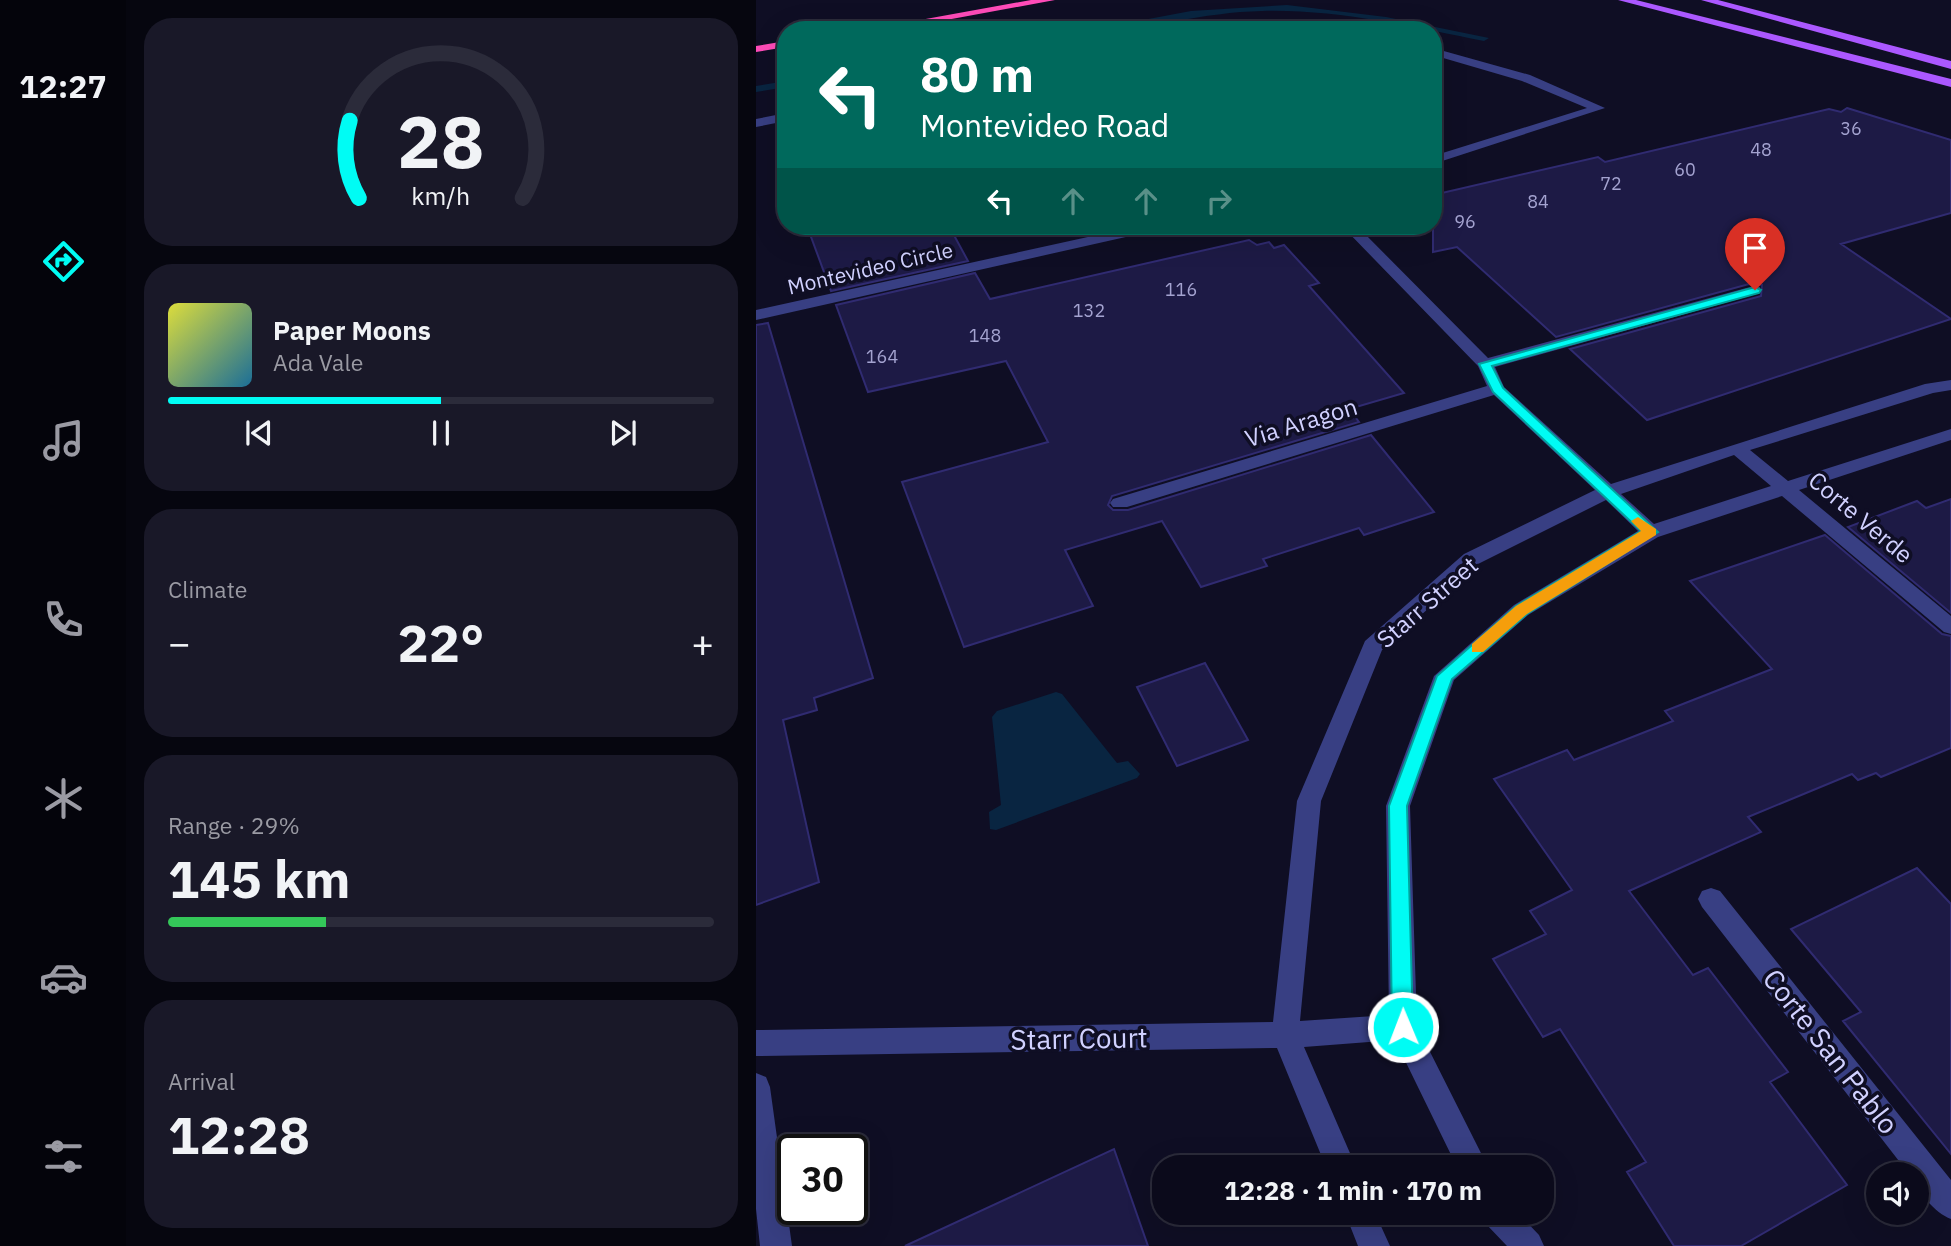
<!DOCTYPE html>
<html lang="en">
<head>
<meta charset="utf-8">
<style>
	body { margin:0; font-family:"IBM Plex Sans",sans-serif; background:#191828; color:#f1f3f6; height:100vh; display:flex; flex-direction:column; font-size:26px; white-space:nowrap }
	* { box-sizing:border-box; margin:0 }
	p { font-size:23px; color:#9a9aa3 }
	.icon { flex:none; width:38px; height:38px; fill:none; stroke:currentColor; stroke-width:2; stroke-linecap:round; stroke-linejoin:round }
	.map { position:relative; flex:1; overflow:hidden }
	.details { display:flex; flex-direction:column; gap:18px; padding:18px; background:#06060f; width:630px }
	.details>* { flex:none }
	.hud { position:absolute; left:21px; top:21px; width:665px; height:214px; border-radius:28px; box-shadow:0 7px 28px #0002,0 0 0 2px #2b2b3a; background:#00695c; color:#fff; overflow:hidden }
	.controls { position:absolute; left:1110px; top:1162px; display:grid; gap:14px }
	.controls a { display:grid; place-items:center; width:63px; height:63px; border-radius:50%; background:#0b0a1b; box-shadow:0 7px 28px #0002,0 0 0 2px #2b2b3a; font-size:35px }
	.speed { position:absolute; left:21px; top:1134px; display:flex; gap:14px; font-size:35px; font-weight:700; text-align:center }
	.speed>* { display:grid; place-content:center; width:91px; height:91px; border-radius:50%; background:#0b0a1b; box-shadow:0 7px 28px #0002,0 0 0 2px #2b2b3a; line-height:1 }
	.speed .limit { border:4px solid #111; border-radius:10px; background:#fff; color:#111 }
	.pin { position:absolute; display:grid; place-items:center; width:60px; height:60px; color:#fff; margin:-72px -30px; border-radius:50% 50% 50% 0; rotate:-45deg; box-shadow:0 0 7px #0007 }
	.pin .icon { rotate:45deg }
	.me { position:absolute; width:77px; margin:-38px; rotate:359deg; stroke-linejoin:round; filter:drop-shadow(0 0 5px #0008) }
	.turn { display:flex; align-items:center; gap:24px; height:147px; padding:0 28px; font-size:32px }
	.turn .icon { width:91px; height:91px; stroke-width:2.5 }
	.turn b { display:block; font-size:49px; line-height:60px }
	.lanes { display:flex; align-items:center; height:66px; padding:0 28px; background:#0003; justify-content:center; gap:35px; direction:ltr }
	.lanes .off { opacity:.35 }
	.big { font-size:52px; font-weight:700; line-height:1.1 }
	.details .widget { flex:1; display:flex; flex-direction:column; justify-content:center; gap:10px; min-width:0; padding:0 24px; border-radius:28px; background:#191828 }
	.details .dial { align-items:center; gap:0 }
	.dial svg { height:182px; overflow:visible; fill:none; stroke:#2b2b3a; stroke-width:7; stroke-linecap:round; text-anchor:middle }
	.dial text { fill:#f1f3f6; stroke:none }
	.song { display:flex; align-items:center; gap:21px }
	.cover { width:84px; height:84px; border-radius:10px; background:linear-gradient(135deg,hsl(60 70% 55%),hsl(200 70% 35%)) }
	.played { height:7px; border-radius:4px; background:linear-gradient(90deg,#00fcf4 50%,#2b2b3a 50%) }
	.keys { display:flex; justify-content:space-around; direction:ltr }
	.heat { display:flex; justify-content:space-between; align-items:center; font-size:38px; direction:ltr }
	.charge { height:10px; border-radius:5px; background:linear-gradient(90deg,#34c759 29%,#2b2b3a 0) }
	.trip { position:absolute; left:396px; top:1155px; width:402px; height:70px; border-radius:28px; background:#0b0a1b; box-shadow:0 7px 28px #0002,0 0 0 2px #2b2b3a; font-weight:700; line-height:70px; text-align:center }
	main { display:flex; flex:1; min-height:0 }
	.tabs { display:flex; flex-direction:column; width:126px; justify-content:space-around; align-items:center; background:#04040b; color:#9a9aa3 }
	.tabs .icon { width:49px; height:49px }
	.tabs .on { color:#00fcf4 }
	.tabs b { font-size:32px; color:#f1f3f6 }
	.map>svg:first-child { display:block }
	.water { fill:#092541 }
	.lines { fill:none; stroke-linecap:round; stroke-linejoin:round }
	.stream { fill:#092541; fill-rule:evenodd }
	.building { fill:#1d1a45; stroke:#302b71; stroke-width:2 }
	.minor { fill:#383f83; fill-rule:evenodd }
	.major { fill:#ab58ff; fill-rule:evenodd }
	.highway { fill:#ff4cb9; fill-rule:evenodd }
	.route { fill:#00fcf4; stroke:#00a49f; stroke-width:2 }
	.slow { fill:#f59e0b }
	.labels { text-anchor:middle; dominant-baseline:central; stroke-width:7; stroke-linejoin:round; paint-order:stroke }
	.far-number-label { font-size:18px; fill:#a4a3d0 }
	.far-street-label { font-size:21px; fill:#d1d1ff; stroke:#0f0e24 }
	.street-label { font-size:24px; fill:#d1d1ff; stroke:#0f0e24 }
	.near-street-label { font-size:28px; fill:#d1d1ff; stroke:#0f0e24 }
</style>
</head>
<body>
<main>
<nav class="tabs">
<b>12:27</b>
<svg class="icon on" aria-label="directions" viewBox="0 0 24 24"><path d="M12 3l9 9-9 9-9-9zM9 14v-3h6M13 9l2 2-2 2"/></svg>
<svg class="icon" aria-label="music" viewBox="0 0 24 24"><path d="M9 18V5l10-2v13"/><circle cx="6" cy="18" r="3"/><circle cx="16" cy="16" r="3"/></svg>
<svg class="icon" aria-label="phone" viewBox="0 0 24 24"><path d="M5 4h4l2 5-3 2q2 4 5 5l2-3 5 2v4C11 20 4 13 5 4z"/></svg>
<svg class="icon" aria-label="climate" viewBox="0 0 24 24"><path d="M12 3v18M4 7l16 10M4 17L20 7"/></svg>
<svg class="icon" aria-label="car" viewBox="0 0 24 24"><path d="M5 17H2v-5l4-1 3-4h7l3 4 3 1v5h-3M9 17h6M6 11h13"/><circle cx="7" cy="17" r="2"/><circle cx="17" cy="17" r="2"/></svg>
<svg class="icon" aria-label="filters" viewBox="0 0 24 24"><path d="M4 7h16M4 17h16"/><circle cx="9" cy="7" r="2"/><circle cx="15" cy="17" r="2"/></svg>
</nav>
<section class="details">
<div class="widget dial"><svg viewBox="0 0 100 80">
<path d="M14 69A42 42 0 1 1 86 69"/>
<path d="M14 69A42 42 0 0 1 10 35" stroke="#00fcf4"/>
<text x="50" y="56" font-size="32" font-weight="700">28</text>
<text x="50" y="72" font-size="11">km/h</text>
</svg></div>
<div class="widget">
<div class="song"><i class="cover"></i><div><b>Paper Moons</b><p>Ada Vale</p></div></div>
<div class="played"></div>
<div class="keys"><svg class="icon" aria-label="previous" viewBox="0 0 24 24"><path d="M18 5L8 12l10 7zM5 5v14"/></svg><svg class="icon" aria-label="pause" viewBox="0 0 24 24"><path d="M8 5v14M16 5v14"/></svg><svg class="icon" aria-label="next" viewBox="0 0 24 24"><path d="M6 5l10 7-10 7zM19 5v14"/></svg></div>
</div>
<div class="widget"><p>Climate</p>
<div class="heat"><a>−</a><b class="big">22°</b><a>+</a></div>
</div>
<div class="widget"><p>Range · 29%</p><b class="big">145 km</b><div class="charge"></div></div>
<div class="widget"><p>Arrival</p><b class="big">12:28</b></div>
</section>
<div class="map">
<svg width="1195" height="1246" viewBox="0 0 1195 1246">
	<rect width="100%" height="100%" fill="#0f0e24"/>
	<path class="water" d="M300 692 306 694 361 763 372 761 384 774 381 778 240 830 234 829 233 812 245 805 236 717 241 711Z"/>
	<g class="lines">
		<path class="stream" d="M531 5 630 17 733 38 728 41C656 27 581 9 506 11 448 12 391 30 334 30L435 11Z
			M30 81V87L0 92V86Z"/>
	</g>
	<path class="building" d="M1091 108 1195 140V213L1085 244 1195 319 891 420 814 349 1005 296 1006 285 993 284 800 337 701 247 677 252V195L842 157 849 162 1073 109 1085 112Z
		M51 226H193L212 261 75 291Z
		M493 240 501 245 513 242 518 248 528 245 563 283 553 286 648 393 593 409 603 422 356 496 352 505 357 510H372L615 435 678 512 608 535 603 528 507 559 511 566 445 587 406 521 309 550 337 606 208 647 146 482 292 442 250 361 112 392 80 305 219 273 234 299Z
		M12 323 117 678 58 698 61 710 27 720 63 882 0 905V325Z
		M1195 499V613L1092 527 1161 501 1170 508Z
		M1069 535 1186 634 1195 636V748L1125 777 1120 773 1102 780 1096 774 992 817 1005 832 873 891 937 975 952 968 1032 1072 1014 1082 1091 1185 985 1246H918L871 1172 890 1162 804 1029 787 1037 737 959 790 934 774 911 816 890 738 779 811 750 818 760 917 721 909 711 1016 669 934 581Z
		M449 663 492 740 421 766 381 687Z
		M1161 868 1195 904V1154L1087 1021 1105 1012 1035 929Z
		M358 1149 392 1246H149Z"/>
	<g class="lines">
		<path class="minor" d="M677 48 774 75 849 108 677 164V156L831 108 766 81 677 55Z
			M30 113V121L0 127V119Z
			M382 226H408L401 230 0 320V310Z
			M586 226H601L732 358 994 287H1004V293L739 367 748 387 855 484 1169 384 1195 380V390L1177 393 994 450 1032 481 1195 429V440L1043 490 1195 616V634L1188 632 1026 496 902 537 772 615 698 680 654 806 661 1026 732 1167H701L639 1040 548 1047 600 1167H570L521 1048 0 1056V1030L517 1022 541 801 609 641 708 554 839 490 738 395 371 507H357L354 503 357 499 731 386 722 366ZM978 455 1015 486 898 524 865 494ZM850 500 882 531 758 605 678 676 630 806 633 1015 544 1021 565 801 626 650 722 564Z
			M955 888 964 891 1195 1180V1219C1179 1213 1160 1192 1160 1174H1153L946 907 942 899 946 891Z
			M0 1073 10 1077 14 1087 36 1246H4L0 1209Z
			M589 1213H619L634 1246H602Z
			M726 1213H762L783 1235 788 1246H751L730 1224Z"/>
		<path class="major" d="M862 0H880L1195 79V87Z
			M945 0H962L1195 61V69Z"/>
		<path class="highway" d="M275 0H299L136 30H109Z
			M30 41V47L0 52V46Z"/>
	</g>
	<path class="route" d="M999 287 1005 290 1003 293 736 366 747 388 902 532 771 614 696 679 651 806 657 1027 654 1034 647 1037 639 1034 636 1027 633 806 681 676 760 606 885 531 737 392 723 364Z"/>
	<path class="slow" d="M882 517 900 529V535L771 614 727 652H716V644L760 606 885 531 875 521Z"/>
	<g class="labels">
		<g class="far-number-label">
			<text x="1095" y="128">36</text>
			<text x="1005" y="149">48</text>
			<text x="929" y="169">60</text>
			<text x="855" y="183">72</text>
			<text x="782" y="201">84</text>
			<text x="709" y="221">96</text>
			<text x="425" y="289">116</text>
			<text x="333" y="310">132</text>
			<text x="229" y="335">148</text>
			<text x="126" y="356">164</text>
		</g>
		<g class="far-street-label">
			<text transform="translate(114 268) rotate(-13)">Montevideo Circle</text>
		</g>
		<g class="street-label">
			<text transform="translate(545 422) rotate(-17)">Via Aragon</text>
			<text transform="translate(1105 517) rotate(40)">Corte Verde</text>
			<text transform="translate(671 602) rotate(-41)">Starr Street</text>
		</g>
		<g class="near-street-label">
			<text transform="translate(323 1038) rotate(-1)">Starr Court</text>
			<text transform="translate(1075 1051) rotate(52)">Corte San Pablo</text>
		</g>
	</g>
</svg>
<div class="controls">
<a><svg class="icon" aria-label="sound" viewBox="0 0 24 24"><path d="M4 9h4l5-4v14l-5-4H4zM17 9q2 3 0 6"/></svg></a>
</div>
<div class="speed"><div class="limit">30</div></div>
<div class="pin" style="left:999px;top:290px;background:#d93025"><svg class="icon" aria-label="arrive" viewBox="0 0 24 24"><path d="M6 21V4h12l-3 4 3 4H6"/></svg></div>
<svg class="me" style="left:647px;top:1027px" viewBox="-20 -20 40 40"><circle r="17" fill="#00fcf4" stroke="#fff" stroke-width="3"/><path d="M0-11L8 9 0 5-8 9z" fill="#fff"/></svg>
<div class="trip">12:28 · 1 min · 170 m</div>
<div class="hud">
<div class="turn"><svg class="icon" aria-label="left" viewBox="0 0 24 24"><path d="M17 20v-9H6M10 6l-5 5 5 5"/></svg><div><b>80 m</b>Montevideo Road</div></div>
<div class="lanes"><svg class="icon" aria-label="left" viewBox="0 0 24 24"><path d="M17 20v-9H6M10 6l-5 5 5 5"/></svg><svg class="icon off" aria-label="ahead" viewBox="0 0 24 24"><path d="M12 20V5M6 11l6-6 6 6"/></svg><svg class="icon off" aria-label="ahead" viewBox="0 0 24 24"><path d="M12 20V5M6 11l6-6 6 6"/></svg><svg class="icon off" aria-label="right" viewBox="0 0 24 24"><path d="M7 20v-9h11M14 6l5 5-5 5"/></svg></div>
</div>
</div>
</main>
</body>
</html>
